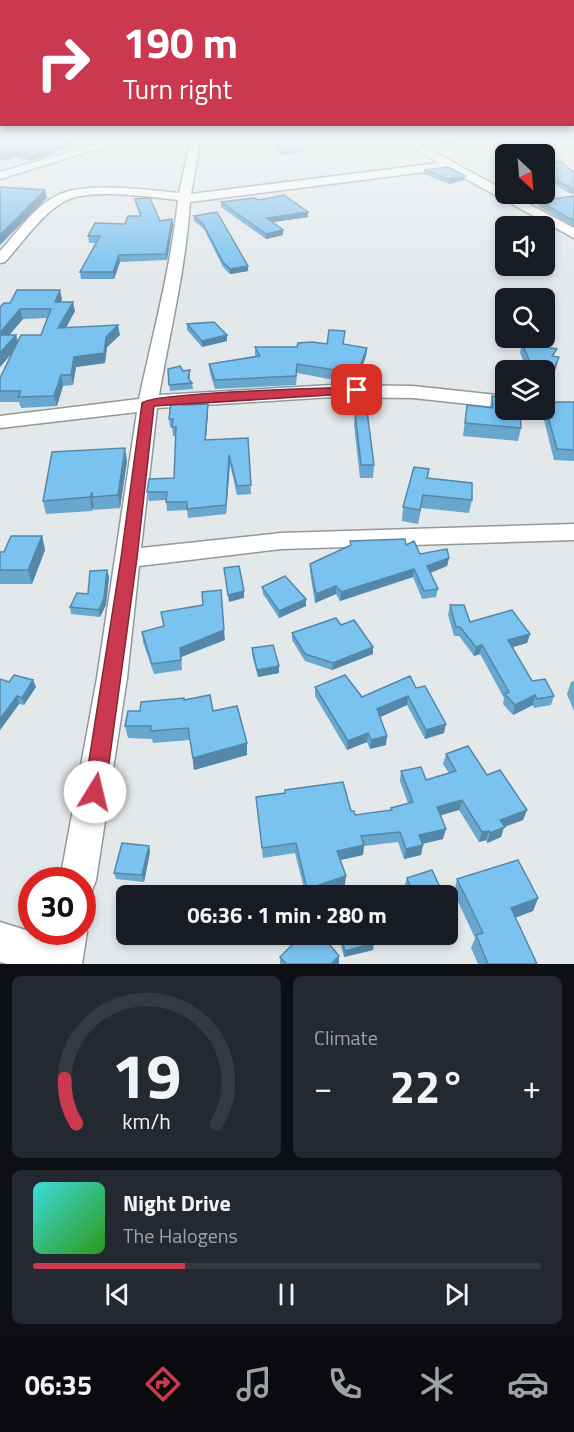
<!DOCTYPE html>
<html lang="en">
<head>
<meta charset="utf-8">
<style>
	body { margin:0; font-family:"Titillium Web",sans-serif; background:#242831; color:#f1f3f6; height:100vh; display:flex; flex-direction:column; font-size:22px; white-space:nowrap }
	* { box-sizing:border-box; margin:0 }
	p { font-size:20px; color:#9ea1a6 }
	.icon { flex:none; width:33px; height:33px; fill:none; stroke:currentColor; stroke-width:2; stroke-linecap:round; stroke-linejoin:round }
	.map { position:relative; height:964px; overflow:hidden }
	.side { display:flex; flex-direction:column; gap:12px; padding:12px; background:#0d0f14; flex:1 }
	.side>* { flex:none }
	.hud { position:absolute; left:0px; top:0px; width:574px; height:126px; box-shadow:0 3px 9px #0003; background:#ca3950; color:#fff; overflow:hidden }
	.needle { width:39px; rotate:154deg }
	.buttons { position:absolute; left:495px; top:144px; display:grid; gap:12px }
	.buttons a { display:grid; place-items:center; width:60px; height:60px; border-radius:9px; background:#171b24; box-shadow:0 3px 9px #0003; font-size:30px }
	.speed { position:absolute; left:18px; top:867px; display:flex; gap:12px; font-size:30px; font-weight:700; text-align:center }
	.speed>* { display:grid; place-content:center; width:78px; height:78px; border-radius:50%; background:#171b24; box-shadow:0 3px 9px #0003; line-height:1 }
	.speed .limit { border:9px solid #d22; background:#fff; color:#111 }
	.pin { position:absolute; display:grid; place-items:center; width:51px; height:51px; color:#fff; margin:-26px; border-radius:12px; box-shadow:0 3px 9px #0006 }
	.me { position:absolute; width:66px; margin:-33px; rotate:9deg; stroke-linejoin:round; filter:drop-shadow(0 0 4px #0008) }
	.turn { display:flex; align-items:center; gap:21px; height:126px; padding:0 24px; font-size:27px }
	.turn .icon { width:78px; height:78px; stroke-width:2.5 }
	.turn b { display:block; font-size:42px; line-height:51px }
	.big { font-size:45px; font-weight:700; line-height:1.1 }
	.side .widget { flex:1; display:flex; flex-direction:column; justify-content:center; gap:9px; min-width:0; padding:0 21px; border-radius:9px; background:#242831 }
	.side .dial { align-items:center; gap:0 }
	.dial svg { height:156px; overflow:visible; fill:none; stroke:#363941; stroke-width:7; stroke-linecap:round; text-anchor:middle }
	.dial text { fill:#f1f3f6; stroke:none }
	.song { display:flex; align-items:center; gap:18px }
	.cover { width:72px; height:72px; border-radius:9px; background:linear-gradient(135deg,hsl(180 70% 55%),hsl(110 70% 35%)) }
	.played { height:6px; border-radius:3px; background:linear-gradient(90deg,#ca3950 30%,#363941 30%) }
	.keys { display:flex; justify-content:space-around; direction:ltr }
	.heat { display:flex; justify-content:space-between; align-items:center; font-size:33px; direction:ltr }
	.side .tiles { flex:1; display:grid; gap:12px; grid-template-columns:1fr 1fr }
	.widget:last-child { grid-column:span 2 }
	.trip { position:absolute; left:116px; top:885px; width:342px; height:60px; border-radius:9px; background:#171b24; box-shadow:0 3px 9px #0003; font-weight:700; line-height:60px; text-align:center }
	.tab-bar { display:flex; height:96px; justify-content:space-around; align-items:center; background:#090b0e; color:#9ea1a6 }
	.tab-bar .icon { width:42px; height:42px }
	.tab-bar .on { color:#ca3950 }
	.tab-bar b { font-size:27px; color:#f1f3f6 }
	.map>svg:first-child { display:block }
	.lines { fill:none; stroke-linecap:round; stroke-linejoin:round }
	.minor-casing { stroke:#93989c; stroke-width:3 }
	.minor { fill:#fff; fill-rule:evenodd }
	.wall { fill:#69a7ce; fill-rule:evenodd }
	.shaded-wall { fill:#5588a8 }
	.building { fill:#7ac2f0; stroke:#5588a8; stroke-width:1.5 }
	.route { fill:#ca3950; stroke:#832534; stroke-width:1.5 }
</style>
</head>
<body>
<div class="map">
<svg width="574" height="964" viewBox="0 0 574 964">
	<rect width="100%" height="100%" fill="#e3e8eb"/>
	<g class="lines">
		<g class="minor-casing">
			<path id="minor" d="M104 142H119L0 179V172Z
				M190 142H200L191 194 439 163 404 142H416L506 191V194H510L574 228V238L448 169 190 202C186 267 170 331 159 395L332 385 413 386 506 396V408L413 398 332 397 157 408 141 548 281 533 574 524V540L281 549 139 566 127 678 96 880 91 893 82 897V880H60L97 678 137 412 0 428V416L139 399C153 333 171 267 178 200 149 197 89 187 63 202 41 215 22 243 5 262L0 263V251C17 233 34 207 56 196 83 181 148 190 179 193Z
				M82 920 87 932 82 964H7L0 962V922L32 932H82Z"/>
		</g>
		<use href="#minor" class="minor"/>
	</g>
	<path class="wall" d="M0 142 56 151V153L30 161 14 157 5 161 0 160Z
		M269 142H294L304 148V152L282 155Z
		M427 142H474L435 147Z
		M544 163 574 173V194H571L544 178Z
		M424 170 465 176 464 180 449 184 424 174Z
		M574 196V227L538 206 539 201Z
		M135 199 160 221 172 219 173 225 167 260 120 262 114 279H81L80 272 97 243H89L88 236 125 224 140 216 136 205Z
		M259 200 308 212V217L272 222 283 235 266 239 221 207V202Z
		M217 212 248 271 230 274 223 267 204 229 194 221V216Z
		M62 299 61 302 75 311 66 328 120 335 107 347 105 363 76 367 73 385 63 386 57 406 21 408 19 402H0V378L13 352 0 367 10 303ZM47 318 41 335 18 342 9 335 23 319Z
		M187 324 227 341 202 347 187 330Z
		M344 339V344L367 348 366 356 356 383H340V381L297 373 296 385 215 389 210 373 209 364 255 356V347H297L327 344Z
		M522 343 555 357 556 368 544 397V370H527L520 353Z
		M168 369 183 371 190 370V379L192 383 193 389 170 391Z
		M492 396 521 428 518 441 463 436 467 405 490 407Z
		M544 402H574V461L554 460 542 412 543 410H544Z
		M208 404V412L206 440 248 438 251 494 237 495 230 464 226 514 188 518 187 510 167 511 166 500 149 501 147 492 174 478 176 436H173L172 427H170L169 419 184 405Z
		M355 412 374 465 373 478H360L354 425Z
		M127 461 120 508 94 510V507L92 511 46 514 43 501Z
		M429 469 428 478 472 500 469 513 421 508 418 524 402 521 403 507Z
		M42 536 45 550 32 584H0V552H4Z
		M350 541 406 545 420 554 449 558 447 566 430 573 438 589 436 597 422 599 413 577 340 601 336 594 315 603 310 572V564L350 546Z
		M107 570 109 577 106 605 100 617 71 614 70 607 88 594Z
		M262 587 306 606 279 618 263 594Z
		M450 605 470 622 530 634 527 643 512 647 532 681 554 696 551 705 534 708 533 705 513 715 503 704 504 698 480 654 474 656 459 636H454L448 615Z
		M341 625 373 647V654L332 670 305 661 292 640V633Z
		M142 632 225 640 181 657 182 670 154 674 143 642Z
		M252 648 279 673 258 677 252 655Z
		M0 679 9 682 33 680 36 687 24 705 19 704 0 730Z
		M574 681V711L567 694 571 682Z
		M315 687 362 697 416 688 444 733 425 739 407 705 380 717 386 745 370 749 367 742 347 750 315 696Z
		M184 700 213 711 247 743V755L194 770 190 740 153 743 152 739 128 738 125 726 140 711Z
		M446 754 487 775 527 810 523 820 504 827 501 837 487 843 486 840 479 842 459 810 440 815 443 839 422 844 421 855 404 859 398 842 364 846 363 855 340 860 345 885 314 896H306L295 853 263 858 256 797 351 811 355 815 390 811 391 808 408 803 400 781 401 771 426 780 449 773 443 764Z
		M149 846 150 852 144 882 116 879 114 873Z
		M407 878 439 885 437 892 426 896H410L405 885Z
		M457 879 538 898 533 911 515 918 537 964H478L471 948 475 938 454 893Z
		M338 934H372L373 950 344 957Z
		M280 957 339 964H280Z"/>
	<path class="shaded-wall" d="M67 142H82L56 151V153L30 161 29 156Z
		M436 142H474L435 147Z
		M304 148V152L282 155V151Z
		M13 152 14 157 5 161 3 156Z
		M465 176 464 180 449 184V179Z
		M45 190 47 198 0 245V235Z
		M308 212V217L267 223V218Z
		M172 219 173 225 167 260 166 254Z
		M283 230V235L266 239V234Z
		M119 255 120 262 114 279 113 272Z
		M248 266V271L230 274V269Z
		M60 290 62 299 57 311 55 302Z
		M73 302 75 311 60 338 58 328Z
		M20 309 23 319 0 346V333Z
		M118 325 120 335 107 347 105 363 76 367 73 385 71 375 74 357 106 337Z
		M16 335 19 345 0 367V353Z
		M227 335V341L202 347V341Z
		M367 348 366 356 356 383 357 374Z
		M559 357 556 368 544 397V393Z
		M61 375 63 386 57 406 54 396Z
		M208 404V412L205 448V440Z
		M125 448 127 461 120 508 118 495Z
		M229 455 230 464 226 514V505Z
		M92 492V497L94 507 92 511 90 497Z
		M423 495 421 508 418 524 420 510Z
		M42 536 45 550 32 584 28 570Z
		M449 558 447 566 425 575 427 566Z
		M414 569 413 577 340 601 341 592Z
		M107 570 109 577 106 605 100 617 99 610Z
		M336 586V594L315 603 316 594Z
		M244 591V598L229 602 228 595Z
		M306 599V606L279 618V611Z
		M224 630 225 640 181 657 182 670 180 648Z
		M530 634 527 643 506 649 508 640Z
		M482 645 480 654 474 656 476 647Z
		M373 647V654L332 670 333 663Z
		M279 666V673L258 677 257 670Z
		M33 680 36 687 24 705 22 698Z
		M535 695 533 705 513 715 515 705Z
		M17 696 19 704 0 730V719Z
		M408 696 407 705 376 719 377 709Z
		M446 724 444 733 425 739 426 730Z
		M368 733 367 742 347 750 348 741Z
		M387 736 386 745 370 749 371 740Z
		M247 743V755L194 770 193 758Z
		M462 800 459 810 435 817 437 807Z
		M527 810 523 820 504 827 501 837 487 843 490 833 500 820Z
		M446 829 443 839 417 845 419 835Z
		M489 831 486 840 479 842 482 832Z
		M364 845 363 855 336 861 337 851Z
		M423 845 421 855 404 859 406 849Z
		M149 846 150 852 144 882 142 875Z
		M346 876 345 885 314 896H306L307 889Z
		M439 885 437 892 426 896H413V894Z
		M538 898 533 911 506 921 511 908Z
		M374 943 373 950 344 957 345 951Z
		M339 956V964H331Z"/>
	<path class="building" d="M0 142H8L23 146 36 144 39 142H67L51 147 56 149 29 156 13 152 3 156 0 155Z
		M272 142H294L304 148 282 151Z
		M562 162 574 173V189H572L544 173V163Z
		M448 167 465 176 449 179 424 170Z
		M0 187 45 190 0 235Z
		M284 195 308 212 267 218 283 230 266 234 221 202 254 198 259 200Z
		M574 196V221L539 201Z
		M150 198 160 221 172 219 166 254 119 255 113 272H80L100 236H88L95 223 125 224 128 216H141L135 199Z
		M217 212 248 266 230 269 223 262 203 224 194 216Z
		M17 290H60L55 302H73L58 328 118 325 106 337 104 353 74 357 71 375H61L54 396 18 397 21 391H0V378L21 335H41L51 309H20L0 333V307L4 303H10Z
		M214 322 227 335 202 341 187 324Z
		M329 330 345 331 343 344 367 348 357 374H341V371L297 364 296 376 215 380 209 364 260 356 255 347H297L298 343 312 342 327 344Z
		M0 335H16L0 353Z
		M522 343 557 349 552 356 559 357 544 393V370H533Z
		M180 366 183 371 190 370 188 378 192 383 169 385 168 369Z
		M492 396 506 397V410H520L521 428 465 423 467 405 493 408Z
		M171 401H184L183 405 208 404 205 440 248 438 251 485 237 486 229 455 226 505 187 509V502H166L167 492H147L149 479 174 478 176 427H172L173 419H169Z
		M544 402H574V450L557 449Z
		M367 411 374 465H361L355 412Z
		M125 448 118 495 92 497V492L90 497 43 501 52 452Z
		M414 467 429 469 427 478 472 483V500L423 495 420 510 403 507Z
		M11 536H42L28 570H0V552H4Z
		M405 539 406 545 414 541 420 554 447 549 449 558 427 566 438 589 424 591 414 569 341 592 336 586 316 594 310 564 351 545 350 541Z
		M239 566 244 591 228 595 224 568Z
		M107 570 104 598 99 610 70 607 77 593 88 594 90 571Z
		M285 576 306 599 279 611 262 587Z
		M221 590 224 630 180 648 181 660 152 664 142 632 164 626 161 612 203 605 202 592Z
		M450 605H464L470 622 512 610 530 634 508 640 532 681 545 679 554 696 537 699 535 695 515 705 505 694 509 692 482 645 476 647 460 627H456Z
		M336 618 341 625 354 620 373 647 333 663 305 654 292 633Z
		M273 645 279 666 257 670 252 648Z
		M14 675 33 680 22 698 17 696 0 719V679L9 682Z
		M345 675 362 697 410 676 416 688 425 686 446 724 426 730 408 696 377 709 387 736 371 740 368 733 348 741 315 687Z
		M210 695 213 711 237 706 247 743 193 758 188 728 151 731V726H125L128 711H140L141 702 184 698V700Z
		M468 746 487 775 500 770 527 810 500 820 505 827 490 833 489 831 482 832 462 800 437 807 446 829 419 835 423 845 406 849 400 832 361 836 364 845 337 851 346 876 307 889 296 843 262 848 256 797 285 793V790L343 782 351 811H354L355 815 392 810 391 808 413 802 401 771 421 767 426 780 456 771 446 754Z
		M122 843 149 846 142 875 114 873Z
		M518 860 538 898 511 908 537 964H488L476 935 483 933 457 879Z
		M432 870 439 885 413 894 407 878Z
		M299 887 301 896H276V895Z
		M303 934H321L339 956 331 964H286L280 957Z
		M340 934H372L374 943 345 951Z"/>
	<linearGradient id="sky" x2="0" y2="1"><stop stop-color="#6caada"/><stop offset="0.51" stop-color="#f2f5f6"/><stop offset="1" stop-color="#f2f5f6" stop-opacity="0"/></linearGradient>
	<rect width="574" height="277" fill="url(#sky)"/>
	<path class="route" d="M357 387 362 388V393L154 406 137 558 105 792 102 799 95 802 87 799 84 792 121 558 142 403C154 392 328 388 357 387Z"/>
</svg>
<div class="buttons">
<a><svg class="needle" viewBox="-14 -14 28 28"><path d="M0-13l5 13h-10z" fill="#e53935"/><path d="M0 13l5-13h-10z" fill="#9ea1a6"/></svg></a>
<a><svg class="icon" aria-label="sound" viewBox="0 0 24 24"><path d="M4 9h4l5-4v14l-5-4H4zM17 9q2 3 0 6"/></svg></a>
<a><svg class="icon" aria-label="search" viewBox="0 0 24 24"><circle cx="10" cy="10" r="6"/><path d="M15 15l6 6"/></svg></a>
<a><svg class="icon" aria-label="layers" viewBox="0 0 24 24"><path d="M12 4l9 5-9 5-9-5zM3 14l9 5 9-5"/></svg></a>
</div>
<div class="speed"><div class="limit">30</div></div>
<div class="pin" style="left:357px;top:390px;background:#d93025"><svg class="icon" aria-label="arrive" viewBox="0 0 24 24"><path d="M6 21V4h12l-3 4 3 4H6"/></svg></div>
<svg class="me" style="left:95px;top:792px" viewBox="-20 -20 40 40"><circle r="19" fill="#fff"/><path d="M0-13L10 11 0 6-10 11z" fill="#ca3950"/></svg>
<div class="trip">06:36 · 1 min · 280 m</div>
<div class="hud">
<div class="turn"><svg class="icon" aria-label="right" viewBox="0 0 24 24"><path d="M7 20v-9h11M14 6l5 5-5 5"/></svg><div><b>190 m</b>Turn right</div></div>
</div>
</div>
<section class="side">
<div class="tiles">
<div class="widget dial"><svg viewBox="0 0 100 80">
<path d="M14 69A42 42 0 1 1 86 69"/>
<path d="M14 69A42 42 0 0 1 8 46" stroke="#ca3950"/>
<text x="50" y="56" font-size="32" font-weight="700">19</text>
<text x="50" y="72" font-size="11">km/h</text>
</svg></div>
<div class="widget"><p>Climate</p>
<div class="heat"><a>−</a><b class="big">22°</b><a>+</a></div>
</div>
<div class="widget">
<div class="song"><i class="cover"></i><div><b>Night Drive</b><p>The Halogens</p></div></div>
<div class="played"></div>
<div class="keys"><svg class="icon" aria-label="previous" viewBox="0 0 24 24"><path d="M18 5L8 12l10 7zM5 5v14"/></svg><svg class="icon" aria-label="pause" viewBox="0 0 24 24"><path d="M8 5v14M16 5v14"/></svg><svg class="icon" aria-label="next" viewBox="0 0 24 24"><path d="M6 5l10 7-10 7zM19 5v14"/></svg></div>
</div>
</div>
</section>
<nav class="tab-bar">
<b>06:35</b>
<svg class="icon on" aria-label="directions" viewBox="0 0 24 24"><path d="M12 3l9 9-9 9-9-9zM9 14v-3h6M13 9l2 2-2 2"/></svg>
<svg class="icon" aria-label="music" viewBox="0 0 24 24"><path d="M9 18V5l10-2v13"/><circle cx="6" cy="18" r="3"/><circle cx="16" cy="16" r="3"/></svg>
<svg class="icon" aria-label="phone" viewBox="0 0 24 24"><path d="M5 4h4l2 5-3 2q2 4 5 5l2-3 5 2v4C11 20 4 13 5 4z"/></svg>
<svg class="icon" aria-label="climate" viewBox="0 0 24 24"><path d="M12 3v18M4 7l16 10M4 17L20 7"/></svg>
<svg class="icon" aria-label="car" viewBox="0 0 24 24"><path d="M5 17H2v-5l4-1 3-4h7l3 4 3 1v5h-3M9 17h6M6 11h13"/><circle cx="7" cy="17" r="2"/><circle cx="17" cy="17" r="2"/></svg>
</nav>
</body>
</html>
